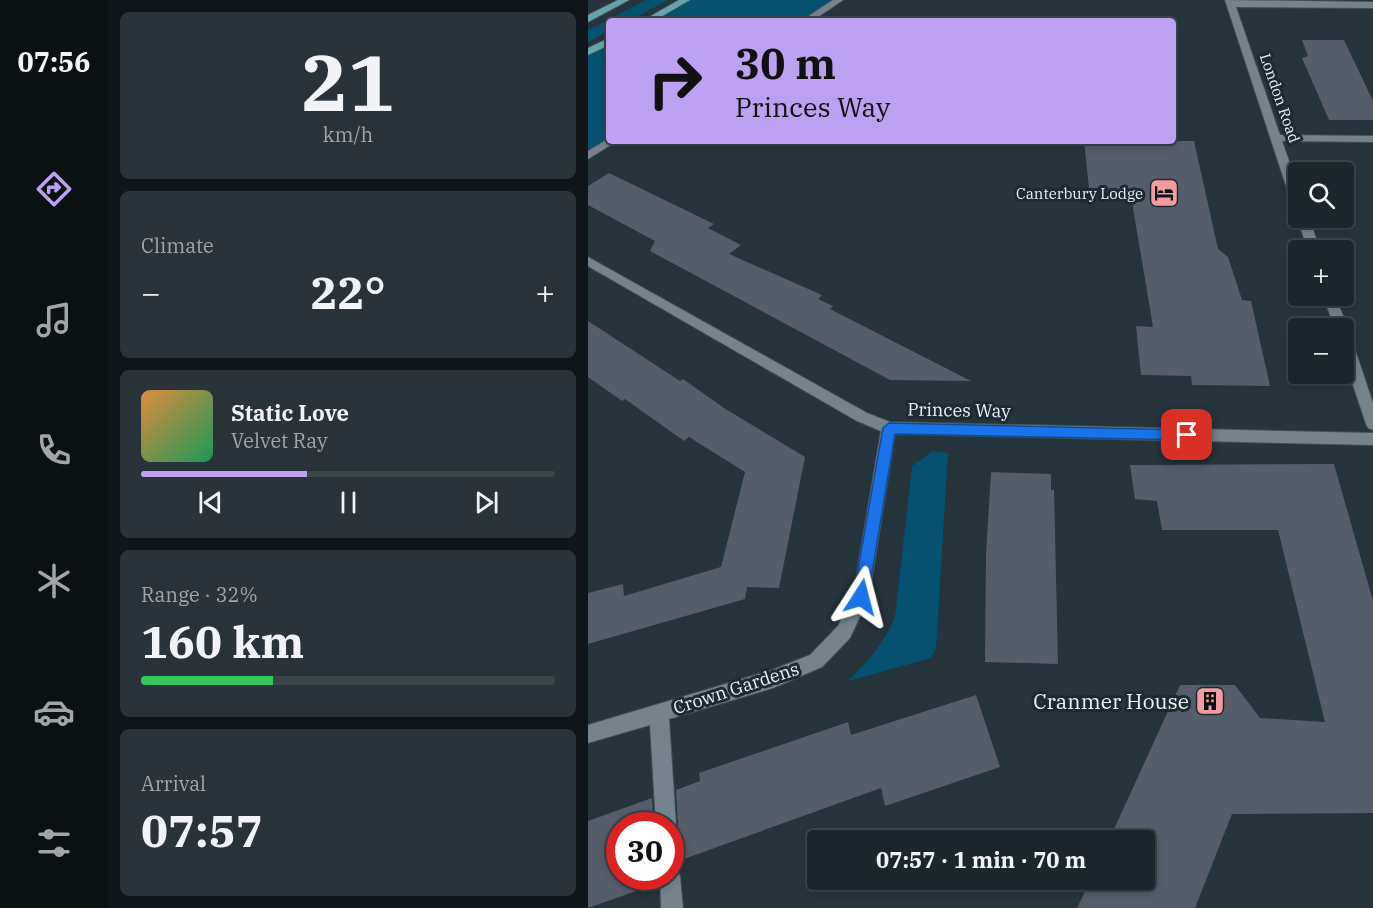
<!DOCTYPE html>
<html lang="en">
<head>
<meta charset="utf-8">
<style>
	body { margin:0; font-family:"IBM Plex Serif",serif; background:#293339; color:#f1f3f6; height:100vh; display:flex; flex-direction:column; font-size:22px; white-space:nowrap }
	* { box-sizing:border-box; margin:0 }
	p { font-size:20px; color:#a0a5aa }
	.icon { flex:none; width:33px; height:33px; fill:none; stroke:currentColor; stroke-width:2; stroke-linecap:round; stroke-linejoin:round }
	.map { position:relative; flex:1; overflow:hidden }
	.drawer { display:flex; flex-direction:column; gap:12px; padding:12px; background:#0f1519; width:480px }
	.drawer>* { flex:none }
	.banner { position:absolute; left:18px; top:18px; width:570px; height:126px; border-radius:6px; box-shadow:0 3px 9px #0003,0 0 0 2px #3a4449; background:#bca0f2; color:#111; overflow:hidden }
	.tools { position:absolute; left:700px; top:162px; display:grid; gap:12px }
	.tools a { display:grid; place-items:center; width:66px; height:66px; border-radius:6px; background:#1c272d; box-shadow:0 3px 9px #0003,0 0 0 2px #3a4449; font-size:30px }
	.speed { position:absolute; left:18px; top:812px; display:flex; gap:12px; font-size:30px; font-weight:700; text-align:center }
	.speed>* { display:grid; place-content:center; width:78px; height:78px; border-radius:50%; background:#1c272d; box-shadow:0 3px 9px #0003,0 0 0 2px #3a4449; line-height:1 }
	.speed .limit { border:9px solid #d22; background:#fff; color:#111 }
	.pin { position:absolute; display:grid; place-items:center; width:51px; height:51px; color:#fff; margin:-26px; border-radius:12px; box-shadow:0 3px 9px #0006 }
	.me { position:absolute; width:66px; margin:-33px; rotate:9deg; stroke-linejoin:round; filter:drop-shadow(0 0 4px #0008) }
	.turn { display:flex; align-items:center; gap:21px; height:126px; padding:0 30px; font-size:27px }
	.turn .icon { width:78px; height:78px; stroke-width:2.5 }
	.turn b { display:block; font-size:42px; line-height:51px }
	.big { font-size:45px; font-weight:800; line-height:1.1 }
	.drawer .widget { flex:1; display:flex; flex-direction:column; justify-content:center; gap:9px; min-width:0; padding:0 21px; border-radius:9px; background:#293339 }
	.drawer .dial { align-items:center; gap:0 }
	.dial b { font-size:78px; line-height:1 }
	.song { display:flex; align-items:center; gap:18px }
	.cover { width:72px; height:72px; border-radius:9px; background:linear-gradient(135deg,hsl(30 70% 55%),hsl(150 70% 35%)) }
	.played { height:6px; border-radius:3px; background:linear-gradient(90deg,#bca0f2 40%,#3a4449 40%) }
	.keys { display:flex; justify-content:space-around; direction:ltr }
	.heat { display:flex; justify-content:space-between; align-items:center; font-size:33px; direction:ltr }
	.charge { height:9px; border-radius:4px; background:linear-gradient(90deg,#34c759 32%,#3a4449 0) }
	.trip { position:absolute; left:219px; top:830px; width:348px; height:60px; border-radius:6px; background:#1c272d; box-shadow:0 3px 9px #0003,0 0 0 2px #3a4449; font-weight:800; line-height:60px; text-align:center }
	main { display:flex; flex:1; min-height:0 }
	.tab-bar { display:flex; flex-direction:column; width:108px; justify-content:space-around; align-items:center; background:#0b1012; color:#a0a5aa }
	.tab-bar .icon { width:42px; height:42px }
	.tab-bar .on { color:#bca0f2 }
	.tab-bar b { font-size:27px; color:#f1f3f6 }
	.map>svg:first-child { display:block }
	.green { fill:#055270 }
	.building { fill:#555d6a }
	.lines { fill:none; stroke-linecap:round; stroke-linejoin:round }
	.minor-casing { stroke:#434f55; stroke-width:2 }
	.major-casing { stroke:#434f55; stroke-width:2 }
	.minor { fill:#74838c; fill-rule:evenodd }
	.major { fill:#63a5af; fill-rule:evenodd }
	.route { fill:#1a73e8; stroke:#114b97; stroke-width:1.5 }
	.labels { text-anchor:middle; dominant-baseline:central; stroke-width:6; stroke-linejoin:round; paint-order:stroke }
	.far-street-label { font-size:15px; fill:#e9f2f7; stroke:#1c2a31 }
	.far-poi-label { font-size:15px; fill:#e9f2f7; stroke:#1c2a31; text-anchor:end }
	.street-label { font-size:18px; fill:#e9f2f7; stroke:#1c2a31 }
	.near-poi-label { font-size:21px; fill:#e9f2f7; stroke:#1c2a31; text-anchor:end }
</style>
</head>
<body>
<main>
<nav class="tab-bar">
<b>07:56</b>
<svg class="icon on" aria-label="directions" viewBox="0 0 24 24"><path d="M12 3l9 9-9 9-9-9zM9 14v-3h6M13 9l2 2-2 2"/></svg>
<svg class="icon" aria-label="music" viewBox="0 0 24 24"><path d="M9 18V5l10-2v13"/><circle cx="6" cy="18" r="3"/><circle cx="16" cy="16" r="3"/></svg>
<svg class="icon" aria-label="phone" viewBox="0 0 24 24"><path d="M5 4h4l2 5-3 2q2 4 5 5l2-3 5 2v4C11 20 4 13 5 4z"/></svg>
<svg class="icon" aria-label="climate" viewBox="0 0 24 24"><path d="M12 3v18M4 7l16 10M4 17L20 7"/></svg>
<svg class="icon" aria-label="car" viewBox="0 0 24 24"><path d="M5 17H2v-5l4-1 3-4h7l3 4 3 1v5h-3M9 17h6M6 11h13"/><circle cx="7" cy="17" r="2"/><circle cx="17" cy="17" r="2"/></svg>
<svg class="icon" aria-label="filters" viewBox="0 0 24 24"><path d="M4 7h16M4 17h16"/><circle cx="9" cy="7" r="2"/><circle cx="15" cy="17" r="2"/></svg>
</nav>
<section class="drawer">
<div class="widget dial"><b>21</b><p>km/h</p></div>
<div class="widget"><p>Climate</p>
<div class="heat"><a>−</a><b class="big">22°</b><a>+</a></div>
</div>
<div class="widget">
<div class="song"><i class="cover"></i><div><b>Static Love</b><p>Velvet Ray</p></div></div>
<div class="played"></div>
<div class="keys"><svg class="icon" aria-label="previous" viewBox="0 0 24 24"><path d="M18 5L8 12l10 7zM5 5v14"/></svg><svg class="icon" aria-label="pause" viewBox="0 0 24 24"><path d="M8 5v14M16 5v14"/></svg><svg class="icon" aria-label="next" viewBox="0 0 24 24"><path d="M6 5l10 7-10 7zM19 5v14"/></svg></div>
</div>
<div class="widget"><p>Range · 32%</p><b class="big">160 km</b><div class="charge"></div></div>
<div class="widget"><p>Arrival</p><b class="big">07:57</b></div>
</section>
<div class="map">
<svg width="785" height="908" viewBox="0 0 785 908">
	<rect width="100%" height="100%" fill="#26343c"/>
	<path class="green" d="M58 0H80L41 21H21V31L0 42V30Z
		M98 0H252L218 21H59Z
		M21 41V141L0 156V52Z
		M345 451 360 453 348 649 343 658 260 681C280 661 296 644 307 617L324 466Z"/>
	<path class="building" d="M714 40H756L785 101V120H741L714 58 720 56Z
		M496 141H606L630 249 640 257 654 300 663 301 682 386 604 385 603 376 553 375 548 326 565 327 544 202H532L529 188H501Z
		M21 173 126 224 120 228 153 245 141 254 234 295 230 299 245 306 242 309 383 381 302 380 62 251 67 241 0 205V186Z
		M0 321 92 381 95 379 136 408 217 457 191 588 159 587 157 599 0 644V593L35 584 36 596 133 567 157 472 101 437 96 441 37 399 34 401 0 377Z
		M746 464 785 601V813L644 814 607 908H489L503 879H556V840H521L592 685H647L672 718 737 722 690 530H574L569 501 547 499 542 465Z
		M403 472 463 474V490H466L470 664 397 662 398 554Z
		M388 695 412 767 297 806 293 788 82 864V835L90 825 88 790 112 781 111 773 260 722 263 735Z
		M64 798 66 825H32V876H52L54 889 0 908V821Z"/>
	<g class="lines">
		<g class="minor-casing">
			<path id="minor" d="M245 0H255L224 21H213Z
				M637 0 785 2V8L648 7 692 135 785 136V142L694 141 711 190V211L705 207Z
				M20 139 21 141H29L0 159V151Z
				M711 215V218H721L732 250H720L709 218Z
				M0 257 279 413 302 422 785 433V445L307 434 281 597 262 638 234 667 185 688 81 719 88 825 82 833V825H68L62 725 0 743V725L184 670 222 655 250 626 265 596 293 431 269 421 0 266Z
				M735 296H747L760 328 758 331 756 328H747Z
				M756 333 763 338 785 403V430L780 428 778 424 756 358Z
				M82 866 89 869 92 876 95 908H73L72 876H82Z"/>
		</g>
		<g class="major-casing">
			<path id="major" d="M30 0H41L0 22V15Z
				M91 0H102L66 21H54Z
				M21 38V45L0 55V48Z"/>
		</g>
		<use href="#minor" class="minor"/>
		<use href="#major" class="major"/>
	</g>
	<path class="route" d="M301 423 599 430 606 435 599 440 307 434 280 597 278 602 273 604 267 602 265 597 295 428Z"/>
	<defs>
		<g id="hotel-square" transform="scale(1.5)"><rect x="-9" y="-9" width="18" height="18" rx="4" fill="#f49aa1" stroke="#1c2a31"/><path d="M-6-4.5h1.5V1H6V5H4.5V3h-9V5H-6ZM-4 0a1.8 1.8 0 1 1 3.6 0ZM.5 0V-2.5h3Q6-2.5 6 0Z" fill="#111"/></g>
		<g id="building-square" transform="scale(1.5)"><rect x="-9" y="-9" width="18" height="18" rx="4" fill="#f49aa1" stroke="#1c2a31"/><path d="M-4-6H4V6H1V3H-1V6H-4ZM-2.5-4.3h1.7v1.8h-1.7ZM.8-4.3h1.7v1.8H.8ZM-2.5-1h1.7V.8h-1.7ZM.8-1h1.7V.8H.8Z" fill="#111"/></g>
	</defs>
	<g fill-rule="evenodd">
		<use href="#hotel-square" x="576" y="193"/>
		<use href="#building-square" x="622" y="701"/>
	</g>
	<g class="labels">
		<g class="far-street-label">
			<text transform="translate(692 98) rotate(71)">London Road</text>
		</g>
		<g class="far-poi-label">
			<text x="555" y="193">Canterbury Lodge</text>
		</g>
		<g class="street-label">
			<text transform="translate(371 410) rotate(1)">Princes Way</text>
			<text transform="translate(148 688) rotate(-18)">Crown Gardens</text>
		</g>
		<g class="near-poi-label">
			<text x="601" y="701">Cranmer House</text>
		</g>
	</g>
</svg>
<div class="tools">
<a><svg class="icon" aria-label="search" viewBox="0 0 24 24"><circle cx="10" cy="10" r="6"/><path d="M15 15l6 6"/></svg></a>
<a>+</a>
<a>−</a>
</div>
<div class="speed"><div class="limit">30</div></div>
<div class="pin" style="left:599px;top:435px;background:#d93025"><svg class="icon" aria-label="arrive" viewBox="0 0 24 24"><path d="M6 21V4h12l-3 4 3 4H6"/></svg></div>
<svg class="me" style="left:273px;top:597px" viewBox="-20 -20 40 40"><path d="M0-17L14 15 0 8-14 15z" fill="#1a73e8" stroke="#fff" stroke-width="4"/></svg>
<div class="trip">07:57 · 1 min · 70 m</div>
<div class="banner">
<div class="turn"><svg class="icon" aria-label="right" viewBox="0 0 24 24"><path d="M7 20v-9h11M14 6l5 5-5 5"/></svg><div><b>30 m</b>Princes Way</div></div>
</div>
</div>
</main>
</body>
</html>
